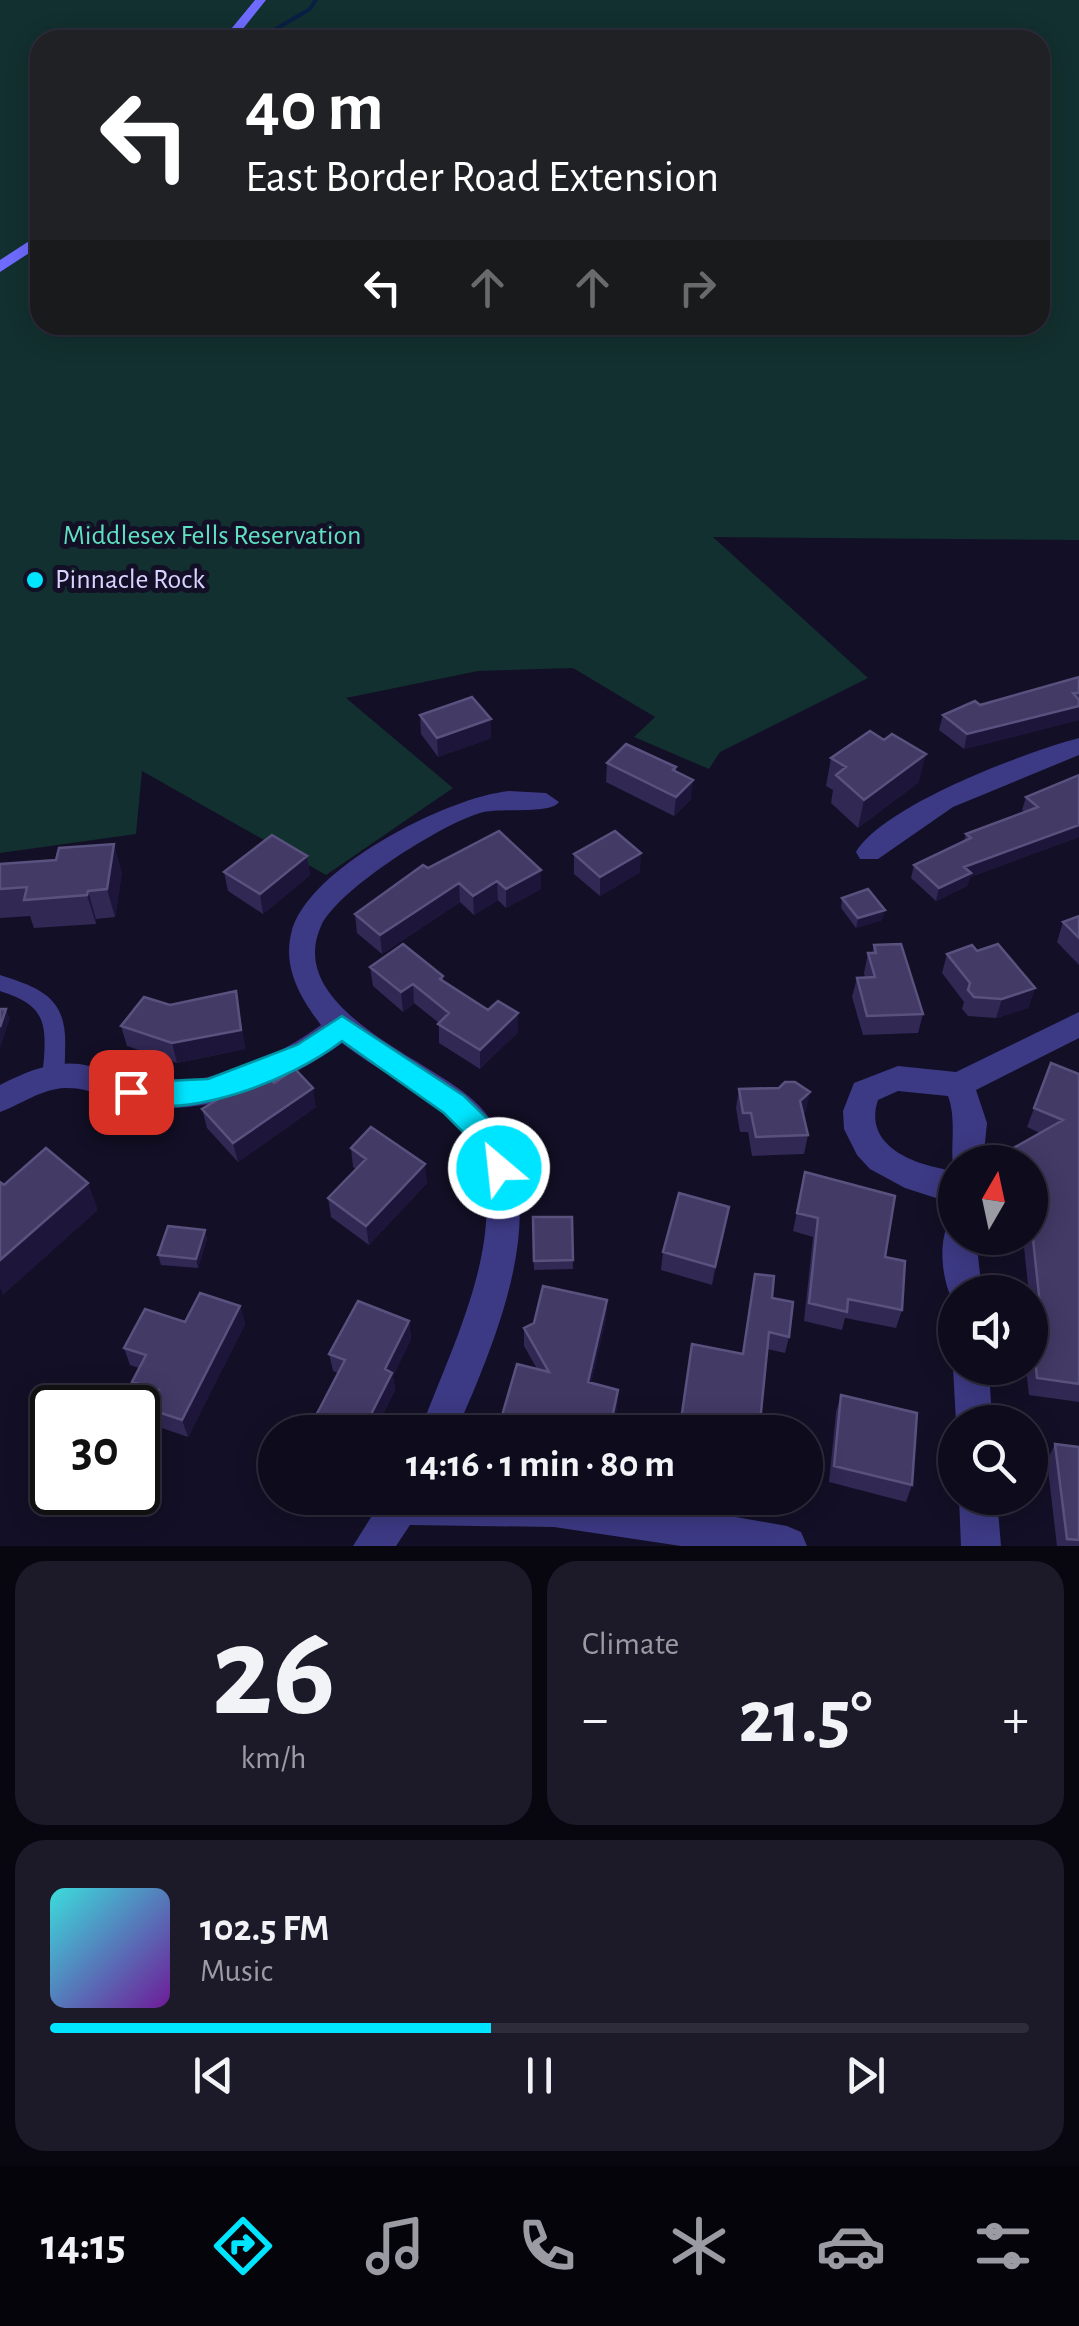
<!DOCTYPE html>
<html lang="en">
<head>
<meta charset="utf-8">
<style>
	body { margin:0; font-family:"Alegreya Sans",sans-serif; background:#1c1929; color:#f1f3f6; height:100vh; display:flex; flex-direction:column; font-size:38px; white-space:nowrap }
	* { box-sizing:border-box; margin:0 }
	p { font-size:32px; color:#9b9ba3 }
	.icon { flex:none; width:55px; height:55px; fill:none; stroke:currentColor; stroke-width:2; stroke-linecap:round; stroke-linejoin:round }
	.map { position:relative; height:1546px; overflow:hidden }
	.sheet { display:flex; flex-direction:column; gap:15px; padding:15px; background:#08060f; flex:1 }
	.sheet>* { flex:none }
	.banner { position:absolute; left:30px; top:30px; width:1020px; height:305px; border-radius:30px; box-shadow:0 5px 25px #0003,0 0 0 2px #2e2b3b; background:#202124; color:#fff; overflow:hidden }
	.needle { width:65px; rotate:9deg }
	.controls { position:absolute; left:938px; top:1145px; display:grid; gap:20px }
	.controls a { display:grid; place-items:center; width:110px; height:110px; border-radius:50%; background:#0e0b1c; box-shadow:0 5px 25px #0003,0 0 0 2px #2e2b3b; font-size:50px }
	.speed { position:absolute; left:30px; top:1385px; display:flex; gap:20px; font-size:50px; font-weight:700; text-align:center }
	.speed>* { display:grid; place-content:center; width:130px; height:130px; border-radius:50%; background:#0e0b1c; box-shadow:0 5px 25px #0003,0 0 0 2px #2e2b3b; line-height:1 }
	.speed .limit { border:5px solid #111; border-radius:15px; background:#fff; color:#111 }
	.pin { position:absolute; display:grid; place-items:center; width:85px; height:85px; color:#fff; margin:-42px; border-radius:20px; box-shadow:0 5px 15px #0006 }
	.me { position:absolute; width:110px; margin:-55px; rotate:332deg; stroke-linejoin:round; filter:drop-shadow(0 0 8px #0008) }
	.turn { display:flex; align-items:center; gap:35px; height:210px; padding:0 50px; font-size:45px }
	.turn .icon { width:130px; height:130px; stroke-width:2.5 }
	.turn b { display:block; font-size:70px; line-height:85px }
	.lanes { display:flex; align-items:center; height:95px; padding:0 50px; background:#0003; justify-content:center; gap:50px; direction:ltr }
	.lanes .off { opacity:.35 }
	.big { font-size:75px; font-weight:600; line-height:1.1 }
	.sheet .widget { flex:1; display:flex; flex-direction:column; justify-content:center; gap:15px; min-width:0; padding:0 35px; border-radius:30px; background:#1c1929 }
	.sheet .dial { align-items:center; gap:0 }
	.dial b { font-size:130px; line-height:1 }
	.song { display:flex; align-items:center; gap:30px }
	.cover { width:120px; height:120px; border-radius:15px; background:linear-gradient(135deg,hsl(180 70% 55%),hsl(280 70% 35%)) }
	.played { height:10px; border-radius:5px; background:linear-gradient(90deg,#00e5ff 45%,#2e2b3b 45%) }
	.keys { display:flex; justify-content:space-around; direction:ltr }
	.heat { display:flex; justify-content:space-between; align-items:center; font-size:55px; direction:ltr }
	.sheet .tiles { flex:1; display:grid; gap:15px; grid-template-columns:1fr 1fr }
	.widget:last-child { grid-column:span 2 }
	.trip { position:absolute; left:258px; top:1415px; width:565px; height:100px; border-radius:50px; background:#0e0b1c; box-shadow:0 5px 25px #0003,0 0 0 2px #2e2b3b; font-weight:600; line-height:100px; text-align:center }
	.menu { display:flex; height:160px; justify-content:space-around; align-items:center; background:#06040b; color:#9b9ba3 }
	.menu .icon { width:70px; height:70px }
	.menu .selected { color:#00e5ff }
	.menu b { font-size:45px; color:#f1f3f6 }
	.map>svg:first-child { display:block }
	.green { fill:#12302f; fill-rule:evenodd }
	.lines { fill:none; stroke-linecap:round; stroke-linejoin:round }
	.stream { stroke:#0a1f44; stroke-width:4 }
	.service { fill:#3d3a85; fill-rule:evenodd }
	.minor { fill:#3d3a85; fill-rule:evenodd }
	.secondary { fill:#6f6bff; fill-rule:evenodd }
	.wall { fill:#312854 }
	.shaded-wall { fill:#1d163a }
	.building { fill:#433a66; stroke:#5a527e; stroke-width:2.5 }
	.route { fill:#00e5ff; stroke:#0095a6; stroke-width:2.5 }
	.poi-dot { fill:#00e5ff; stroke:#130f26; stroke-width:4 }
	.labels { text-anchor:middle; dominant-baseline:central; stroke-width:10; stroke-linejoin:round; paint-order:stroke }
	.park-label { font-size:28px; fill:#5fe0c0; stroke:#130f26 }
	.poi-label { font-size:28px; fill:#d9d4ff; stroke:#130f26; text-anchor:start }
</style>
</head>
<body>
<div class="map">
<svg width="1079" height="1546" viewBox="0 0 1079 1546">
	<rect width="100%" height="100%" fill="#130f26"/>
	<path class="green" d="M0 0H1079V540L713 537 868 678 720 752 709 769 634 737 655 717 573 668 478 671 346 698 453 788 326 875 142 771 136 834 0 853ZM40 40H1040V325H40Z"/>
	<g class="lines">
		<path class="stream" d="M257 40 310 9 316 0"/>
		<path class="service" d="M0 975C44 989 68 999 65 1051 65 1062 65 1072 61 1082L53 1085 45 1082C42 1073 43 1068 44 1058 47 1017 40 1004 0 991Z"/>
		<path class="minor" d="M1079 738V755L953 807 878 859H860L856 852C884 805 1026 752 1079 738Z
			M509 791 546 793 559 802C550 815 499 807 480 813 442 824 338 889 321 926 284 1009 428 1058 473 1100 493 1118 509 1144 515 1170 535 1252 488 1358 456 1432H420C450 1346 535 1195 449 1117 417 1088 376 1070 342 1043 287 1083 209 1117 140 1106 114 1102 91 1087 65 1088 41 1089 22 1104 0 1112V1085C28 1071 57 1058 89 1066 106 1070 123 1078 141 1080 205 1089 270 1062 321 1025 301 999 283 969 291 934 305 869 448 797 509 791Z
			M1079 1012V1038L976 1090 987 1123 983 1162H955V1171C948 1156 958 1123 948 1096L898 1091 878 1100C862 1148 918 1166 955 1171V1199L936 1198 905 1188 870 1169 857 1155 844 1129 843 1111 854 1083 898 1066 956 1072Z
			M955 1224V1238H976L982 1292H955V1304C943 1287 938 1247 947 1227Z
			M955 1363V1368H989L992 1422H956L953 1368Z
			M383 1498H629L787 1526 801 1532 807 1546H681L554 1527 410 1525 396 1546H353Z
			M959 1498H997L1001 1546H961Z"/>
		<path class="secondary" d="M255 0H266L234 40H222Z
			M40 234V246L0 272V260Z"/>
	</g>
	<path class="wall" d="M1079 677V720L964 749 939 730 943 715Z
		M420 715 491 719V738L438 757 421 734Z
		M884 740 919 782 858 828 831 803 833 790 826 786 831 758Z
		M607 763 676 767V772L691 799 674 816 606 782Z
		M1079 775V837L970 877 967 886 936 901 911 878 914 865 964 841 966 834 1025 812 1022 810 1026 797Z
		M574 854 640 872 600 896 574 874Z
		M307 856 310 875 263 914 228 891 224 872Z
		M0 864 122 872 115 917 96 919V924L34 928 30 916 0 918Z
		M428 868 541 889 506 908 498 900 474 915 460 902 382 954 357 933 355 914Z
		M842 898 882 920 856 928 841 908Z
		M1079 916V965L1057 942 1063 922Z
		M874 945 923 1014 918 1033 863 1035 852 997 857 978 865 977 864 973 868 953H872Z
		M977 951 1035 988 1028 1008 996 1018 968 1016 962 1009 964 1002 942 973 947 954Z
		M370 967 443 976V981L488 1010 518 1013V1032L480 1069 439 1043V1023L414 1003 403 1012 373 986Z
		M236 991 245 1049 177 1063 127 1046 121 1026 170 1005Z
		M1051 1063 1079 1074V1402L1029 1395 1026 1368H1030V1348L1034 1341 1023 1238H1030V1162H1005L1010 1150 1040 1133 1027 1127Z
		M274 1083 316 1107 238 1162 207 1128 202 1109Z
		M739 1089 806 1111 803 1114 808 1135 804 1154 752 1156 748 1132H740L736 1108Z
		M351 1148 427 1183 369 1245 331 1217 328 1198 356 1169 353 1167Z
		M805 1172 902 1310 896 1328 845 1318 842 1330 804 1321 813 1237 793 1231Z
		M533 1217H572L573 1269 534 1270Z
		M726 1225 712 1285 661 1270 663 1252Z
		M205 1230 207 1239 198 1268 161 1265 158 1255Z
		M772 1298 789 1337 785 1353 767 1349 759 1432H679L692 1344 742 1354Z
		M607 1300 606 1318 591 1383 618 1390 617 1408 611 1432H501V1419L537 1369 524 1346V1328Z
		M240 1306 245 1324 188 1437 156 1426 149 1409 152 1404 139 1400 132 1382 139 1368 130 1365 124 1348 185 1322Z
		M409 1321 411 1339 393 1376 395 1390 374 1432H313L311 1425 338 1373 333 1371 329 1354Z
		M841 1395 912 1485 906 1502 829 1482 836 1412Z
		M1055 1444 1079 1447V1546H1057L1047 1461Z"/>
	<path class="shaded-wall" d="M1079 706V720L964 749 967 734Z
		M491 719V738L438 757 437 738Z
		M926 754 919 782 858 828 864 800Z
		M693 780 691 799 674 816 676 797Z
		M1079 825V837L970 877 967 886 936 901 939 888 964 867Z
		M114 844 122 872 115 917 107 889Z
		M641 853 640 872 600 896V877Z
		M307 856 310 875 263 914 260 894Z
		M541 870V889L506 908V889Z
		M497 881 498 900 474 915 473 896Z
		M459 883 460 902 382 954 380 935Z
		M88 891 96 919V924L87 895Z
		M885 910 882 920 856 928 858 918Z
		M413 984 414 1003 403 1012 401 992Z
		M1035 988 1028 1008 996 1018 1002 999Z
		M236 991 245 1049 177 1063 172 1043Z
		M6 1009 10 1018 0 1049V1027Z
		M518 1013V1032L480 1069V1050Z
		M313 1088 316 1107 238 1162 233 1143Z
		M810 1092 806 1111 797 1120 800 1101Z
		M425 1164 427 1183 369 1245 366 1226Z
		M88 1183 98 1210 3 1295 0 1288V1260Z
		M729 1207 726 1225 712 1285 715 1267Z
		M205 1230 207 1239 198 1268 196 1259Z
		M607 1300 606 1318 587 1400 588 1382Z
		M240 1306 245 1324 188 1437 182 1420Z
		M409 1321 411 1339 393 1376 395 1390 374 1432H362L385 1369Z
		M618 1390 617 1408 611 1432H609Z"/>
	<path class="building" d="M1079 677V693H1073L1079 700V706L967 734 943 715 975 701 980 705Z
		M472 697 491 719 437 738 420 715Z
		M870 731 884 740 892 734 926 754 864 800 836 775 846 767 831 758Z
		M626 744 676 767 673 770 693 780 676 797 607 763Z
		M1079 775V825L964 867 971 873 939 888 914 865 971 838 966 834 1038 807 1026 797Z
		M499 831 541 870 506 889 497 881 473 896 459 883 380 935 355 914 423 865 428 868Z
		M615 831 641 853 600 877 574 854Z
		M272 835 307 856 260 894 224 872Z
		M114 844 107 889 88 891 87 895 24 900 27 887 0 889V864L56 860 59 848Z
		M868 889 885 910 858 918 842 898Z
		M1079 916V938L1063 922Z
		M403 944 443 976 440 979 488 1010 498 1001 518 1013 480 1050 438 1024 449 1013 413 984 401 992 370 967Z
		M901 944 923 1014 867 1016 857 978 875 977 868 953H876L874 945Z
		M998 944 1035 988 1002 999 974 997 968 990 970 983 947 954 972 945 977 951Z
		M236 991 241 1030 172 1043 121 1026 144 997 170 1005Z
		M0 1009H6L0 1027Z
		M1051 1063 1079 1074V1384L1037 1378 1033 1341 1044 1342 1030 1211V1162H1025L1010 1150 1063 1120 1034 1108Z
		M295 1069 313 1088 233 1143 202 1109 263 1072 274 1083Z
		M785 1082H795L810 1092 800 1101 808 1135 756 1137 751 1113H743L739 1089 779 1088Z
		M371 1127 425 1164 366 1226 328 1198 366 1159 351 1148Z
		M46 1148 88 1183 0 1260V1182L4 1185Z
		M805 1172 895 1196 885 1257 905 1261 902 1310 848 1299 847 1312 809 1303 818 1218 797 1213Z
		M679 1193 729 1207 715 1267 663 1252Z
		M533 1217H572L573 1260 534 1261Z
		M168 1226 205 1230 196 1259 158 1255Z
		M755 1274 774 1276 772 1298 793 1302 789 1337 769 1332 759 1432H705L690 1429 681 1420 692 1344 743 1354Z
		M543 1286 607 1300 588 1382 618 1390 609 1432H551L501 1419 517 1364 549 1372 524 1328 534 1323Z
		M200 1293 240 1306 182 1420 149 1409 159 1390 132 1382 146 1355 124 1348 145 1309 185 1322Z
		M358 1301 409 1321 385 1369 392 1373 362 1432H329L311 1425 345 1360 329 1354Z
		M841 1395 917 1413 912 1485 834 1466Z
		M1055 1444 1079 1447V1540L1067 1539Z"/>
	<path class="route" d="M342 1016 464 1096 496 1127 514 1168 509 1177 499 1181 489 1177 474 1143 444 1113 342 1041C290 1081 186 1122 121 1100L117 1092 121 1083 208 1079 297 1045Z"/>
	<circle class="poi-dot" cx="35" cy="580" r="10"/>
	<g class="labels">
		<g class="park-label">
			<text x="212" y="536">Middlesex Fells Reservation</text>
		</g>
		<g class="poi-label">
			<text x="55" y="580">Pinnacle Rock</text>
		</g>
	</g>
</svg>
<div class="controls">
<a><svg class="needle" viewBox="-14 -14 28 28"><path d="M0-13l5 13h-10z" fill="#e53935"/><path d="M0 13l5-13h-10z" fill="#9b9ba3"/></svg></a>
<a><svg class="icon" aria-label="sound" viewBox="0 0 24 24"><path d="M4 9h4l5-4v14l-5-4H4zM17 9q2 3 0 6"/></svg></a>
<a><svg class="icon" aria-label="search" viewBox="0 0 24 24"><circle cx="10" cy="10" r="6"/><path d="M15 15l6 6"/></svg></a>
</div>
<div class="speed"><div class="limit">30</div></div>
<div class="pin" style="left:131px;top:1092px;background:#d93025"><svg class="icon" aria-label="arrive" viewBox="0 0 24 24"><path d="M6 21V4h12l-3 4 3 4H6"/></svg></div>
<svg class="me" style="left:499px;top:1168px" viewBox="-20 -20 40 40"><circle r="17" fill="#00e5ff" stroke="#fff" stroke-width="3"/><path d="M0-11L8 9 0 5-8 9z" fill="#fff"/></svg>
<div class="trip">14:16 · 1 min · 80 m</div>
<div class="banner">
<div class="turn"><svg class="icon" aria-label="left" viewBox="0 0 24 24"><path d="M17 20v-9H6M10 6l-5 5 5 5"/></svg><div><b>40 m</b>East Border Road Extension</div></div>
<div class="lanes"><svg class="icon" aria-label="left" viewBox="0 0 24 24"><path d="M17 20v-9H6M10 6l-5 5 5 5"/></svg><svg class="icon off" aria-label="ahead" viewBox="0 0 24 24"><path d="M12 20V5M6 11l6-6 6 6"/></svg><svg class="icon off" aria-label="ahead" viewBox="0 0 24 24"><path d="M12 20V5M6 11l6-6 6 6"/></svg><svg class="icon off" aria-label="right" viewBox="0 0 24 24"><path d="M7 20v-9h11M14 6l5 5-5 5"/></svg></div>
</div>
</div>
<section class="sheet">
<div class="tiles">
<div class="widget dial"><b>26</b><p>km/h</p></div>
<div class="widget"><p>Climate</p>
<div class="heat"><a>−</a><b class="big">21.5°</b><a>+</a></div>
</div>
<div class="widget">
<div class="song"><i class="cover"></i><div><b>102.5 FM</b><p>Music</p></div></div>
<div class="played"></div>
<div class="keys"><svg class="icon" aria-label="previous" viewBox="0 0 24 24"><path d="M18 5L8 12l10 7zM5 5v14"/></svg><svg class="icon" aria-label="pause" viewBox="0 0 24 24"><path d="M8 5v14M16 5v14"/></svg><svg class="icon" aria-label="next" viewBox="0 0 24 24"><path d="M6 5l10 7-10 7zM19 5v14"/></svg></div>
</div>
</div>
</section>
<nav class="menu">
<b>14:15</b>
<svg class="icon selected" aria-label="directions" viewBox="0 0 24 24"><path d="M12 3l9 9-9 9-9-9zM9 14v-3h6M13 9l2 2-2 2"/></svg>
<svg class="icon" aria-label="music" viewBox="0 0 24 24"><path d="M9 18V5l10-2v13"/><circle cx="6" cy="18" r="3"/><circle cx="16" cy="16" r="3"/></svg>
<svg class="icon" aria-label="phone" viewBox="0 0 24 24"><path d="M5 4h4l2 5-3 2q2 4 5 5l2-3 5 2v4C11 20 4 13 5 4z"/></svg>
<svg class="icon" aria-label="climate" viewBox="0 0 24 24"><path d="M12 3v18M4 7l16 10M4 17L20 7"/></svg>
<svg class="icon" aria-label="car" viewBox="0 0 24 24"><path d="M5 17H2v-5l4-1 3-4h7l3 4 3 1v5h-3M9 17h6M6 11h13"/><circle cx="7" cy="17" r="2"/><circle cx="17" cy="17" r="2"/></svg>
<svg class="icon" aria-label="filters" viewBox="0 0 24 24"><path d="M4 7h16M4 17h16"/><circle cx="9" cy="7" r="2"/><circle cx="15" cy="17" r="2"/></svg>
</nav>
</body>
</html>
